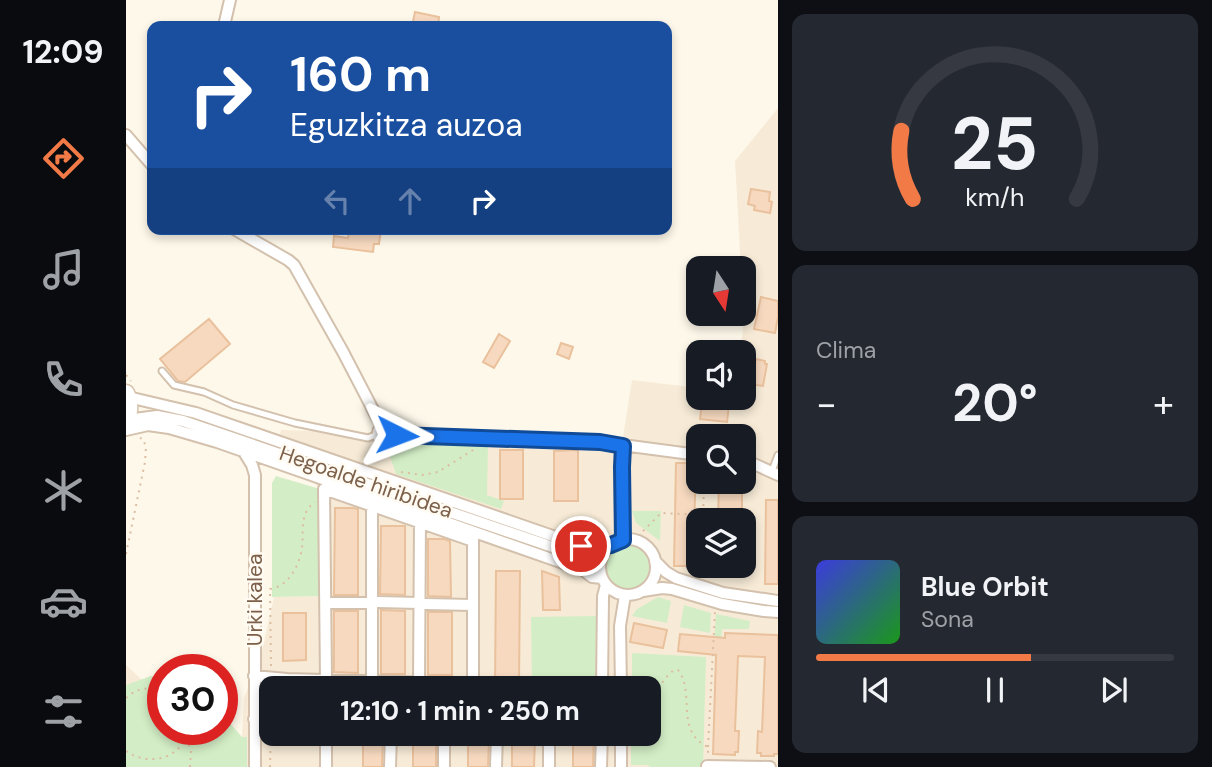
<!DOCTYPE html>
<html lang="es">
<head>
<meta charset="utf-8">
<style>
	body { margin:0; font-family:"DM Sans",sans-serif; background:#242831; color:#f1f3f6; height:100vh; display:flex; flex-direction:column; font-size:26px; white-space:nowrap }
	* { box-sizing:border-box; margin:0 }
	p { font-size:23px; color:#9ea1a6 }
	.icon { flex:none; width:38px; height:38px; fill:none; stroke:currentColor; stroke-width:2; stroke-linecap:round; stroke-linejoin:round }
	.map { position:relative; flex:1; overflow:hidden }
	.drawer { display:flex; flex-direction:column; gap:14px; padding:14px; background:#0d0f14; width:434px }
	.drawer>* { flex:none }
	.hud { position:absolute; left:21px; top:21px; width:525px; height:214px; border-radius:14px; box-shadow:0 4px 10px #0003; background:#1a4fa0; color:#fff; overflow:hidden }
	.needle { width:46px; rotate:168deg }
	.tools { position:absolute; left:560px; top:256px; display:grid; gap:14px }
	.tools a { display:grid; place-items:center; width:70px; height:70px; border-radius:14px; background:#171b24; box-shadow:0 4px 10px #0003; font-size:35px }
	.speed { position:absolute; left:21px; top:654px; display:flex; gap:14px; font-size:35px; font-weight:700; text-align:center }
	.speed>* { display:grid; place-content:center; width:91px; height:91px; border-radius:50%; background:#171b24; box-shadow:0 4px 10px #0003; line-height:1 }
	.speed .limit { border:10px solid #d22; background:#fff; color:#111 }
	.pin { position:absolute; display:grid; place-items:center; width:60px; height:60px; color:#fff; margin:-30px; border:4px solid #fff; border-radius:50%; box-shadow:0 2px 7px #0007 }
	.me { position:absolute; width:77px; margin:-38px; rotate:93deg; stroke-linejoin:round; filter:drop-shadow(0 0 5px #0008) }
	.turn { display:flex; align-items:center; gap:24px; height:147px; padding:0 28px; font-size:32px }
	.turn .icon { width:91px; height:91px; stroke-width:2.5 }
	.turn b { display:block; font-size:49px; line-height:60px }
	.lanes { display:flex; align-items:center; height:66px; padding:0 28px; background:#0003; justify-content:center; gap:35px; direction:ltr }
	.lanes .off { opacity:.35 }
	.big { font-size:52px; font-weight:700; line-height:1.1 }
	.drawer .tile { flex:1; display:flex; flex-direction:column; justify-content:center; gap:10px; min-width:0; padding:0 24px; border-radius:14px; background:#242831 }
	.drawer .dial { align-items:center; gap:0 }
	.dial svg { height:182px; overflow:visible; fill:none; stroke:#363941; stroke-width:7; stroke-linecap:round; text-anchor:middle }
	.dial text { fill:#f1f3f6; stroke:none }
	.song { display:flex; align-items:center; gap:21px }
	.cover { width:84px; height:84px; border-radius:10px; background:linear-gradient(135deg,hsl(240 70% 55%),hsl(120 70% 35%)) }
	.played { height:7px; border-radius:4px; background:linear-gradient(90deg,#f17a46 60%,#363941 60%) }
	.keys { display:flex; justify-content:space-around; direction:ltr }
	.heat { display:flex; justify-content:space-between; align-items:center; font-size:38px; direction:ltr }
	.trip { position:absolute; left:133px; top:676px; width:402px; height:70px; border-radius:14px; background:#171b24; box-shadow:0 4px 10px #0003; font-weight:700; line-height:70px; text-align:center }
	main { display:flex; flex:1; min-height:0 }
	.menu { display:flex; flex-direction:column; width:126px; justify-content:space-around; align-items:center; background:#090b0e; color:#9ea1a6 }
	.menu .icon { width:49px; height:49px }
	.menu .selected { color:#f17a46 }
	.menu b { font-size:32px; color:#f1f3f6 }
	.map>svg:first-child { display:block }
	.residential { fill:#f7ebd7; fill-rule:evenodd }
	.green { fill:#d3eec6 }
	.building { fill:#f6d9bf; stroke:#eac19d; stroke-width:2 }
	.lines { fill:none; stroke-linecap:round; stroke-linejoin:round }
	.lane-casing { stroke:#d3c1ad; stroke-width:9 }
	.street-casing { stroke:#d3c1ad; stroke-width:14 }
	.secondary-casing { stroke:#d8c3ad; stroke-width:19 }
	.path { stroke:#dcbda1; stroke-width:2; stroke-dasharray:2 5; stroke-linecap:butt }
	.lane { stroke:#fff; stroke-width:5 }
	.street { stroke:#fff; stroke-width:10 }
	.secondary { stroke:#fff; stroke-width:16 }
	.route-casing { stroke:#114b97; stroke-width:18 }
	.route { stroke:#1a73e8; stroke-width:12 }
	.labels { text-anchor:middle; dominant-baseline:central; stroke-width:5; stroke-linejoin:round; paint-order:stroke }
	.street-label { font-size:21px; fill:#7c604a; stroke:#fffbf2 }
</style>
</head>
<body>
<main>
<nav class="menu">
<b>12:09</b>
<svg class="icon selected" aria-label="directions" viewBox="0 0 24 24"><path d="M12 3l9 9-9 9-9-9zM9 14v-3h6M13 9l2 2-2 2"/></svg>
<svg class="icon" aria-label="music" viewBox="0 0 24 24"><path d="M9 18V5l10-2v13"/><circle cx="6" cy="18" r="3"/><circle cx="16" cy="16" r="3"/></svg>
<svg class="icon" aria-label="phone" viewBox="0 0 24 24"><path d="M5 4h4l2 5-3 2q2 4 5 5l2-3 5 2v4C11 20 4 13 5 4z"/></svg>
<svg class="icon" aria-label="climate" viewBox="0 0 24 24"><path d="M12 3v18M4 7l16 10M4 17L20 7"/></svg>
<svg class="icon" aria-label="car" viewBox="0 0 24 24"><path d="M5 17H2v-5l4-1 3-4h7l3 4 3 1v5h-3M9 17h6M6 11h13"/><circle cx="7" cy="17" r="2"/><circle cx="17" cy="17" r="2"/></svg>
<svg class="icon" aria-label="filters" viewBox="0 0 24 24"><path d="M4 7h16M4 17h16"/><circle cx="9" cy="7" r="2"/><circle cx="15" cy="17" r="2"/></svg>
</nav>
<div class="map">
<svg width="652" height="767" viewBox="0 0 652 767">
	<rect width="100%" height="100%" fill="#fef8ea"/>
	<path class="residential" d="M652 108V767H0V665L17 681 37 730 116 737 118 698 136 651 148 597 196 596V491L187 482 167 468 151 448 155 430 253 433H384L497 437 506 380 572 388V397H618V352H615L618 313V268H615L609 161ZM572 436H618V481H572ZM572 520H618V565H572ZM145 688H523V733H145Z"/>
	<path class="green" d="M279 444 362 446 361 495 378 501 375 509 270 474 262 451H266Z
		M150 476 194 489 196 596 146 597V483Z
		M506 511H535L534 541 510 523Z
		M479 567a22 22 0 1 1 44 0a22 22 0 1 1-44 0Z
		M532 597 545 601 541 623 506 616 511 609Z
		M558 605 585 613 584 633 554 627Z
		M590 614 624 621 623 629H596L595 643H588Z
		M470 616 469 688H406L405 617Z
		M506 653 580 657 577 767H524L522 765H505V733H523V688H506Z
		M25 676 37 679V730H96V721L103 722 116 737H121V767H0V685Z"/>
	<path class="building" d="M289 12 313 17 312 26H286Z
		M625 189 644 192 643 201 646 202 644 213 628 210 629 206 622 204Z
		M223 229H255L253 244H248L247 252 207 247 208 236 222 238Z
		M635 297 652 301V317L649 333 628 329Z
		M83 319 104 344 59 382 52 381 34 359Z
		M373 334 384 341 368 368 357 362Z
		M435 343 447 347 443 359 431 354Z
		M630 359 639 361V364H641L637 386 622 384 626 363 629 364Z
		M576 403 603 405 601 422 574 419Z
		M374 450H397V499H374Z
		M452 450V501H428V451Z
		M550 463H570L567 566H548Z
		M593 481H616V520H592Z
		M640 500H652V584H639Z
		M209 508H227L232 509V595H208Z
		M255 526H279V595L254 594Z
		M302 539H318L324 541 325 597 302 596Z
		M592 565H615V575L591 574Z
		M370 571H394L393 688H369Z
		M416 571 433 577 434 610H417Z
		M255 610 279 611V674H255Z
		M208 611H232V673L208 672Z
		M302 612H326V675H302Z
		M157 613H180V660L157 661Z
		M508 623 541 630 537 648 504 642Z
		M599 633 652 635V754H648V756H635V753H631L632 731 636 732 639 657 612 656 609 731H613L612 752H609V755L587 754 590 655 552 651 554 634 599 638Z
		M237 735H257L256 767H237Z
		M342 736H363L362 767H342Z
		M447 736H468L467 767H447Z
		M287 737H310V767H287Z
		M386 737H409L408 767H386Z"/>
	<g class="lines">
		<g class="lane-casing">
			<path id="lane" d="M36 371 48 385 78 392 107 405 169 423 242 438 252 434
				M646 471 652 455"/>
		</g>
		<g class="street-casing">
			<path id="street" d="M98 26 104 0
				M0 135 26 165
				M108 229 162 260 168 265 217 352 256 427
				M2 397 70 413 450 544 468 547 485 545
				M1 420 31 416 57 421 447 554 474 568
				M252 434a9 9 0 1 1 18 0a9 9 0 1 1-18 0Z
				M0 430 22 425 43 428 91 442 457 570 466 577 476 578
				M271 435 474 442 572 455
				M497 446 496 468 497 540
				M118 452 126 465 129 475V767
				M618 462 628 464 652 475
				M246 506V681
				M347 537V688
				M474 567a28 28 0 1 1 56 0a28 28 0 1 1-56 0Z
				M529 561 540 572 550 578 597 593 652 601
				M517 591 536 588 546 589 596 604 638 611 652 612
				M252 602 293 603
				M206 603H246
				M299 604 347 605
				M128 676 161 679 347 684
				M200 680 198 489 347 541
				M293 682 294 522
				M476 688 477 596 480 585
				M495 688 494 626 499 595
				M128 719H145
				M581 766 644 767
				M200 767V733
				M264 767 265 733
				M318 767V733
				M370 767 371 733
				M423 767V733
				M475 767 476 733
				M495 767V733"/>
		</g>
		<g class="secondary-casing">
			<path id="secondary" d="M0 393C5 403 4 412 0 422"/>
		</g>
		<path class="path" d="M0 375 5 381
			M275 472 296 475 312 472 347 450 348 447
			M577 520 578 481
			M517 531 535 513 577 515
			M0 554 19 462 20 447 17 439 14 438
			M575 575V565
			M145 666 144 589C163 586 173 566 176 548 178 531 173 513 189 502
			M145 689V708
			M0 698C11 688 22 687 37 689
			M523 715C529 698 533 681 548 670H552C570 693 548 731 582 747V755
			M60 738 65 750 64 767
			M582 747 589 611
			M0 751C23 767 56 759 62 730
			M144 767 145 728"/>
		<use href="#lane" class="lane"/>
		<use href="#street" class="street"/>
		<use href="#secondary" class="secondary"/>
	</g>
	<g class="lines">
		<g class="route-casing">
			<path id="route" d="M271 435 474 442 497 446 496 467 497 540 485 545 468 547 455 546"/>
		</g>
		<use href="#route" class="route"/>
	</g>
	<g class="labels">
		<g class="street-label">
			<text transform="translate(240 482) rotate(19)">Hegoalde hiribidea</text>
			<text transform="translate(129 600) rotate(-90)">Urki kalea</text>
		</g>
	</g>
</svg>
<div class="tools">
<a><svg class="needle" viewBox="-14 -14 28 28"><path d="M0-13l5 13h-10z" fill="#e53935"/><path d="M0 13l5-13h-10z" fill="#9ea1a6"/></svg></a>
<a><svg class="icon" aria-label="sound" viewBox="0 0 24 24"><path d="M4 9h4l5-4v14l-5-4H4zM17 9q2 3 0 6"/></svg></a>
<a><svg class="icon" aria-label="search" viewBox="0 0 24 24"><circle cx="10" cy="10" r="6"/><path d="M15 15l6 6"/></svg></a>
<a><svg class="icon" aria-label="layers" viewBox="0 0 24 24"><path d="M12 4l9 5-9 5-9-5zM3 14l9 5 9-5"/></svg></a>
</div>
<div class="speed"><div class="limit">30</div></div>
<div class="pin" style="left:455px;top:546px;background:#d93025"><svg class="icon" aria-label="arrive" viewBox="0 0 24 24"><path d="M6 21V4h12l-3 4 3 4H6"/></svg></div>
<svg class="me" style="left:271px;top:435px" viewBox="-20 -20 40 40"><path d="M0-17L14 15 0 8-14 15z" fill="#1a73e8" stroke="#fff" stroke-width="4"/></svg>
<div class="trip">12:10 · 1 min · 250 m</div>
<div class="hud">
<div class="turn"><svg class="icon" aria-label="right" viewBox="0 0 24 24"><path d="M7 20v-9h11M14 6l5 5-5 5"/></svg><div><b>160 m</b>Eguzkitza auzoa</div></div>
<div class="lanes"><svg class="icon off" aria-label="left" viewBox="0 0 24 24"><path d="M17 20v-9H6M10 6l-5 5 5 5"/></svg><svg class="icon off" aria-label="ahead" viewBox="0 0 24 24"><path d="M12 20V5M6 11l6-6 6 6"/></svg><svg class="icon" aria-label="right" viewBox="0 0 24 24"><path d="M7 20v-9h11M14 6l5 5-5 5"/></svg></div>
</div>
</div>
<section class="drawer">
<div class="tile dial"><svg viewBox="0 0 100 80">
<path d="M14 69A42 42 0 1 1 86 69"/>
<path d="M14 69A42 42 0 0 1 9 39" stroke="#f17a46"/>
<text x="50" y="56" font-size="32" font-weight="700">25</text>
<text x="50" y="72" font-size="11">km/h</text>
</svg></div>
<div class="tile"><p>Clima</p>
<div class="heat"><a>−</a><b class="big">20°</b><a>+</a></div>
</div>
<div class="tile">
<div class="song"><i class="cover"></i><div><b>Blue Orbit</b><p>Sona</p></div></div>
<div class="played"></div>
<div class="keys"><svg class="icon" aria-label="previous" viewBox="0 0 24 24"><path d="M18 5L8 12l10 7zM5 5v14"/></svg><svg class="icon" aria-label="pause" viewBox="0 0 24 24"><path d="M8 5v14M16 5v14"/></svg><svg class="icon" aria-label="next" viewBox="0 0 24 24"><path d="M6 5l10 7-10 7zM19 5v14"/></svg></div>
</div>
</section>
</main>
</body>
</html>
